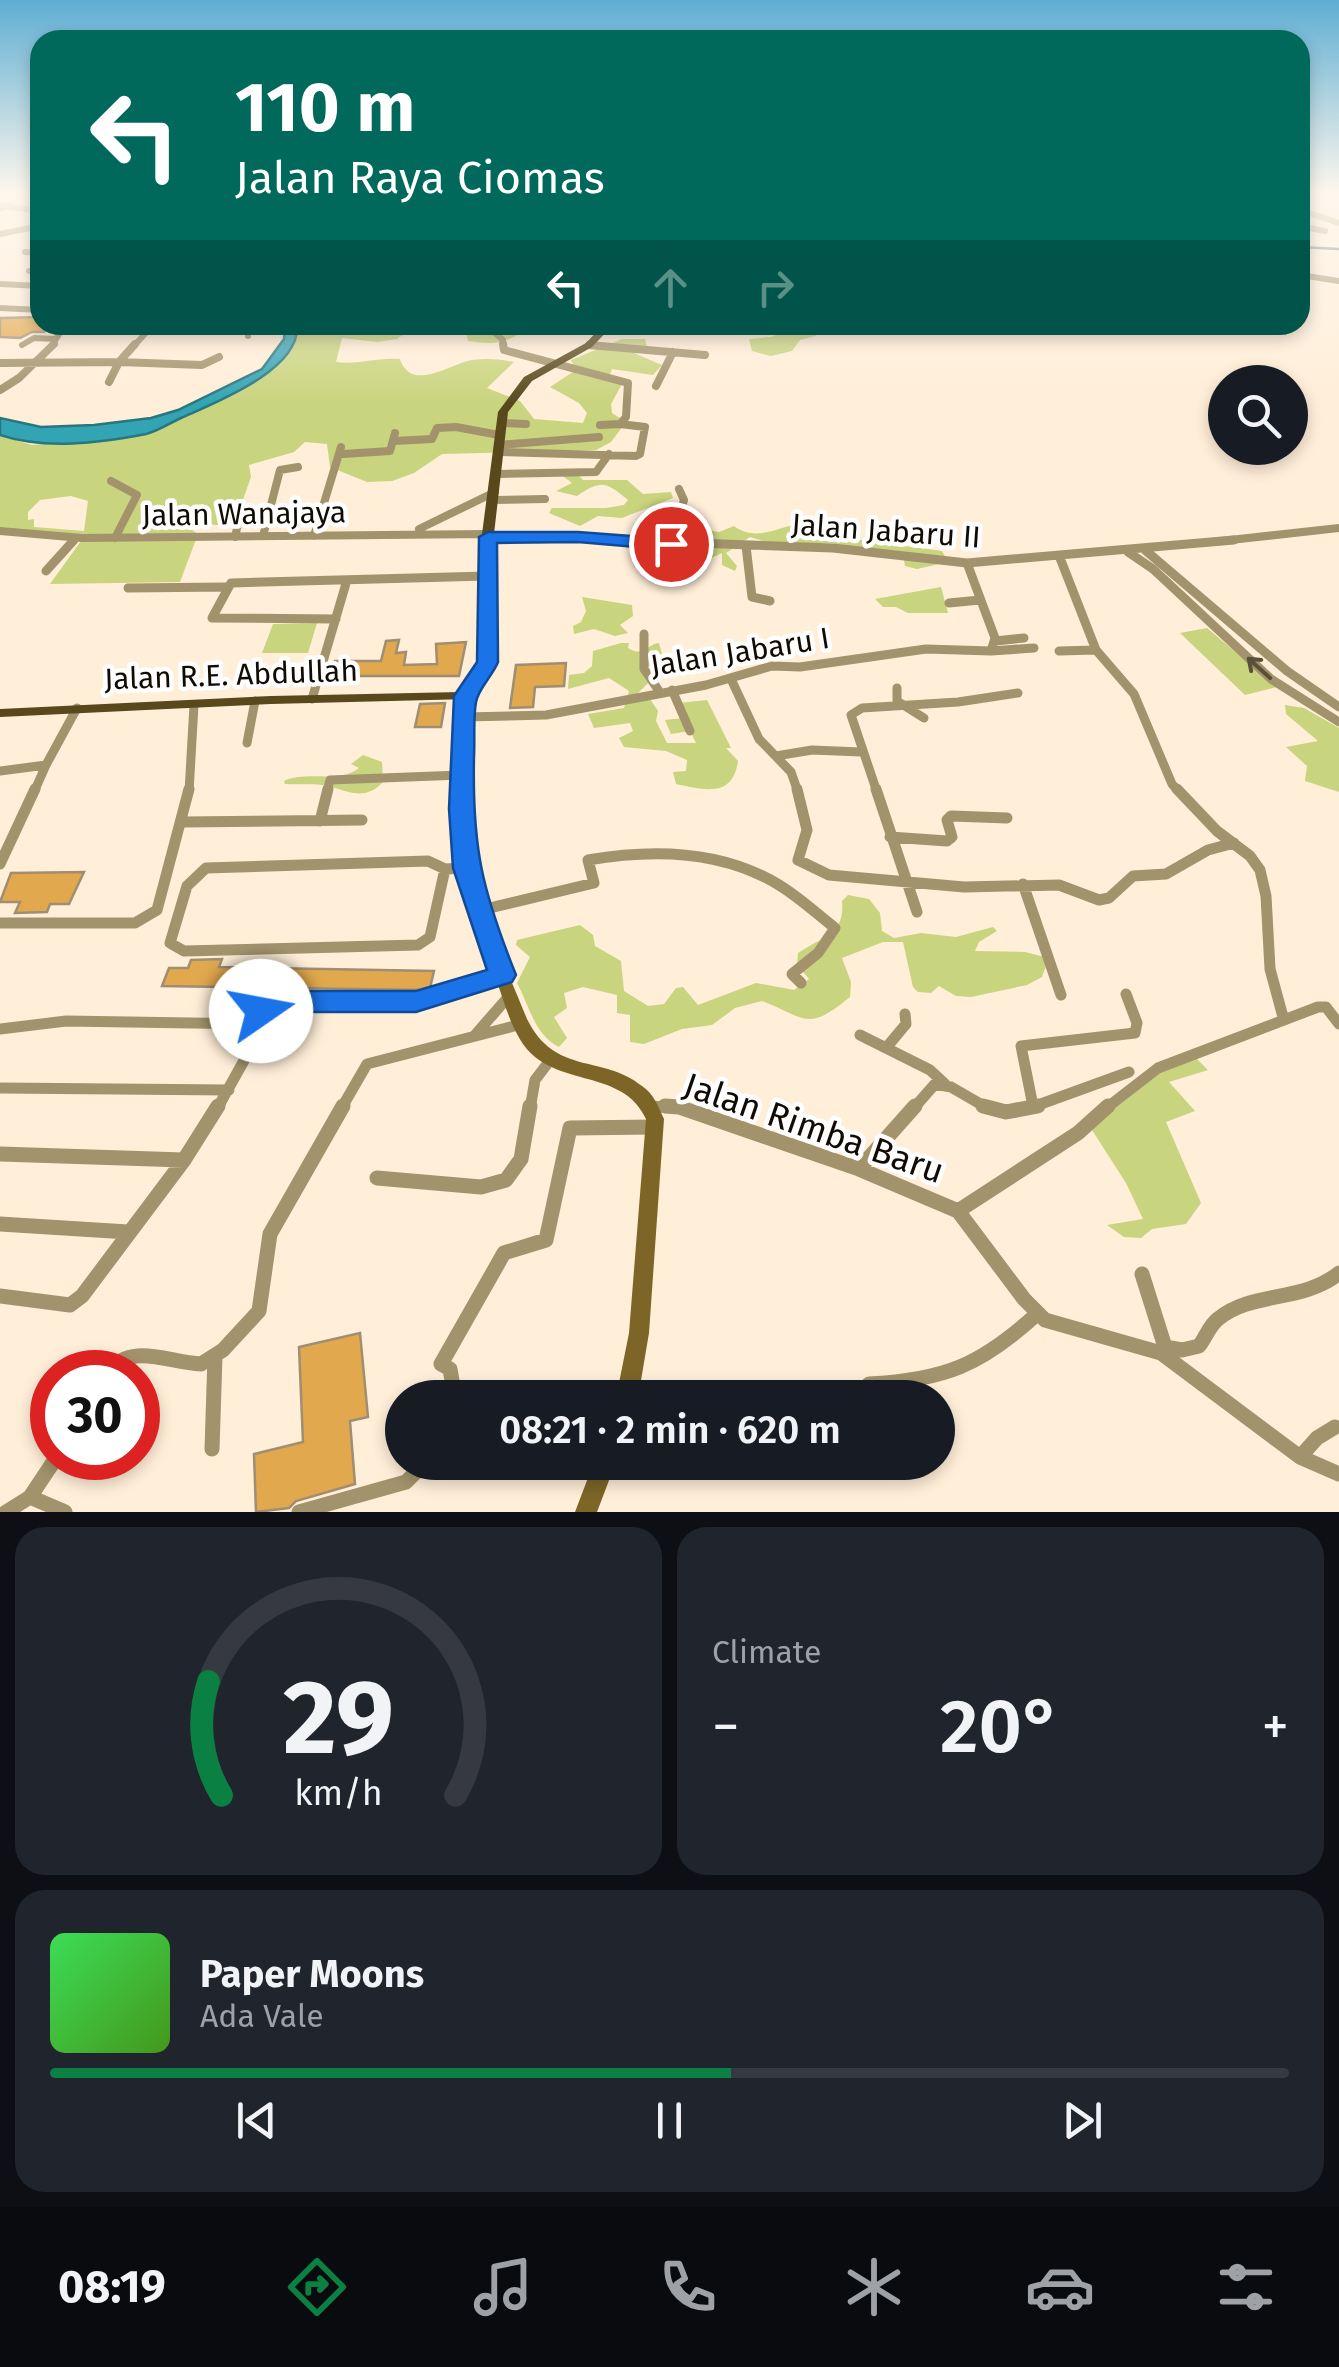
<!DOCTYPE html>
<html lang="en">
<head>
<meta charset="utf-8">
<style>
	body { margin:0; font-family:"Fira Sans",sans-serif; background:#20242c; color:#f1f3f6; height:100vh; display:flex; flex-direction:column; font-size:38px; white-space:nowrap }
	* { box-sizing:border-box; margin:0 }
	p { font-size:32px; color:#9ea1a6 }
	.icon { flex:none; width:55px; height:55px; fill:none; stroke:currentColor; stroke-width:2; stroke-linecap:round; stroke-linejoin:round }
	.map { position:relative; height:1512px; overflow:hidden }
	.side { display:flex; flex-direction:column; gap:15px; padding:15px; background:#0d0f14; flex:1 }
	.side>* { flex:none }
	.banner { position:absolute; left:30px; top:30px; width:1280px; height:305px; border-radius:30px; box-shadow:0 5px 15px #0003; background:#00695c; color:#fff; overflow:hidden }
	.controls { position:absolute; left:1208px; top:365px; display:grid; gap:20px }
	.controls a { display:grid; place-items:center; width:100px; height:100px; border-radius:50%; background:#171b24; box-shadow:0 5px 15px #0003; font-size:50px }
	.speed { position:absolute; left:30px; top:1350px; display:flex; gap:20px; font-size:50px; font-weight:700; text-align:center }
	.speed>* { display:grid; place-content:center; width:130px; height:130px; border-radius:50%; background:#171b24; box-shadow:0 5px 15px #0003; line-height:1 }
	.speed .limit { border:15px solid #d22; background:#fff; color:#111 }
	.pin { position:absolute; display:grid; place-items:center; width:85px; height:85px; color:#fff; margin:-42px; border:5px solid #fff; border-radius:50%; box-shadow:0 2px 10px #0007 }
	.me { position:absolute; width:110px; margin:-55px; rotate:78deg; stroke-linejoin:round; filter:drop-shadow(0 0 8px #0008) }
	.turn { display:flex; align-items:center; gap:35px; height:210px; padding:0 40px; font-size:45px }
	.turn .icon { width:130px; height:130px; stroke-width:2.5 }
	.turn b { display:block; font-size:70px; line-height:85px }
	.lanes { display:flex; align-items:center; height:95px; padding:0 40px; background:#0003; justify-content:center; gap:50px; direction:ltr }
	.lanes .off { opacity:.35 }
	.big { font-size:75px; font-weight:600; line-height:1.1 }
	.side .card { flex:1; display:flex; flex-direction:column; justify-content:center; gap:15px; min-width:0; padding:0 35px; border-radius:30px; background:#20242c }
	.side .dial { align-items:center; gap:0 }
	.dial svg { height:260px; overflow:visible; fill:none; stroke:#363941; stroke-width:7; stroke-linecap:round; text-anchor:middle }
	.dial text { fill:#f1f3f6; stroke:none }
	.song { display:flex; align-items:center; gap:30px }
	.cover { width:120px; height:120px; border-radius:15px; background:linear-gradient(135deg,hsl(130 70% 55%),hsl(100 70% 35%)) }
	.played { height:10px; border-radius:5px; background:linear-gradient(90deg,#0b8043 55%,#363941 55%) }
	.keys { display:flex; justify-content:space-around; direction:ltr }
	.heat { display:flex; justify-content:space-between; align-items:center; font-size:55px; direction:ltr }
	.side .tiles { flex:1; display:grid; gap:15px; grid-template-columns:1fr 1fr }
	.card:last-child { grid-column:span 2 }
	.trip { position:absolute; left:385px; top:1380px; width:570px; height:100px; border-radius:50px; background:#171b24; box-shadow:0 5px 15px #0003; font-weight:600; line-height:100px; text-align:center }
	.dock { display:flex; height:160px; justify-content:space-around; align-items:center; background:#090b0e; color:#9ea1a6 }
	.dock .icon { width:70px; height:70px }
	.dock .active { color:#0b8043 }
	.dock b { font-size:45px; color:#f1f3f6 }
	.map>svg:first-child { display:block }
	.green { fill:#c9d47e; fill-rule:evenodd }
	.water { fill:#32a4b4; stroke:#28767f; stroke-width:2.5 }
	.lines { fill:none; stroke-linecap:round; stroke-linejoin:round }
	.stream { stroke:#28767f; stroke-width:2.5 }
	.building { fill:#e1a84d; stroke:#a08e73; stroke-width:2.5 }
	.street-far4 { stroke:#a2936c; stroke-width:6 }
	.street-far3 { stroke:#a2936c; stroke-width:8 }
	.street-far2 { stroke:#a2936c; stroke-width:9 }
	.street-far1 { stroke:#a2936c; stroke-width:11 }
	.street { stroke:#a2936c; stroke-width:15 }
	.secondary { fill:#7c6527; fill-rule:evenodd }
	.primary { fill:#58481c; fill-rule:evenodd }
	.oneway { stroke:#5a4f38 }
	.route { fill:#1a73e8; stroke:#114b97; stroke-width:2.5 }
	.labels { text-anchor:middle; dominant-baseline:central; stroke-width:9; stroke-linejoin:round; paint-order:stroke }
	.street-label { font-size:30px; fill:#110b03; stroke:#fefefe }
	.near-street-label { font-size:35px; fill:#110b03; stroke:#fefefe }
</style>
</head>
<body>
<div class="map">
<svg width="1339" height="1512" viewBox="0 0 1339 1512">
	<rect width="100%" height="100%" fill="#ffeed8"/>
	<path class="green" d="M297 325H502L520 333C503 345 489 344 468 341L466 332 408 331 397 339 377 342 342 338 336 362C358 365 377 357 400 359 411 393 450 364 472 360 487 358 499 359 514 362L487 388 520 401 534 419 583 423 587 413 579 403 550 387 576 370 571 360 622 339H645L647 347 634 353 662 365 653 375 612 369 609 377 622 384 611 404 612 413 626 422 611 442 596 450 442 454 414 473 392 481 367 482 330 467 327 444 305 442 294 452 249 465 251 477 234 525H213L202 514 183 524 198 534 180 582 50 584 81 541 0 531V435L32 445 151 433 237 392 273 369ZM71 496 88 501 84 531 34 527V519L28 520V512L40 500Z
		M801 325H877L854 331 825 327 815 336 800 340 792 351 771 356 752 351 749 339 771 337Z
		M576 473 583 480H627L643 494 671 492 673 498 622 518 598 516 580 526 549 513 552 508H606L624 505 628 500C606 482 602 479 577 496L556 491 572 483 560 474Z
		M684 505 697 515 690 525 693 528 719 532 734 526C764 548 792 513 822 526L825 535 942 551 948 562 917 569 905 566 904 560 913 554 899 551 888 554 832 543H770L750 537 726 553 737 566 735 571 722 565V553L709 559 701 557 692 547V536L675 537 668 544 672 549 671 556 649 554 646 549C651 532 669 529 677 517L672 510Z
		M941 587 948 613H908L896 607H883L875 599Z
		M582 597 632 605 633 616 620 625 628 633 615 636 594 629 574 634 573 626 581 622 586 611Z
		M317 623 308 653H262L273 624Z
		M1207 628 1277 687 1245 695 1180 633Z
		M621 643H629L628 648C644 658 647 644 659 643L664 661 644 668 650 681 637 694 648 696 658 711 656 721 667 743H696L690 731 671 734 665 720 684 718 679 703 707 700 731 748H726L738 761C733 798 705 790 676 784L673 772 686 771 687 760 666 751 624 747 619 738 633 731 630 723 594 728 588 714 624 708 629 691 609 678 568 689 569 675 584 673 592 666 593 651Z
		M1285 705 1304 708 1339 728V792L1305 781 1307 766 1286 747 1318 741 1286 714Z
		M363 755 382 762 383 782C365 801 350 792 328 786 315 783 299 785 285 784L284 781C307 770 339 784 359 768L351 764Z
		M848 895 869 899 880 913 882 931 894 938 921 933 956 937 993 927 997 931 979 942 975 951 1025 952 1049 958 1042 977 1027 985 971 997 956 996 939 986 931 993 918 992 913 987 903 942H883L842 958 851 982 850 997C807 1032 808 1019 762 1001L735 1008 712 1025 682 1029 644 1044 630 1042V1015L617 1013V995L583 987 564 993 567 1008 554 1017 567 1038 559 1047C534 1034 530 1007 517 983L530 957 516 945 517 940 580 925 593 935 595 946 621 961 624 991 648 1006 664 1004 676 988 683 987 698 1005 756 983 794 990 809 979 797 965 798 953C823 936 845 935 842 901Z
		M1195 1057 1208 1070 1169 1082 1195 1111 1166 1122 1201 1203 1186 1224 1152 1229 1141 1238 1124 1237 1107 1225 1143 1219 1126 1183 1092 1130 1096 1119 1161 1072Z"/>
	<path class="water" d="M285 325H297C301 370 214 403 181 418 170 423 158 431 146 434 99 443 45 450 0 435V418L41 427 94 425 151 418 178 410 262 369 284 339Z"/>
	<g class="lines">
		<path class="stream" d="M1300 247 1339 249"/>
	</g>
	<path class="building" d="M40 317V325H52L44 332H32L20 338 0 337V318Z
		M399 640 396 653 406 652 404 665 437 664 436 644 466 642 459 676H331L335 661H381L386 641Z
		M566 663 564 686 535 687 533 707 510 708 516 665Z
		M445 703 441 727H415L420 704Z
		M84 872 69 904H50L47 912 15 913 20 902H0L11 873Z
		M222 959 219 967 434 971 430 988 425 990 162 986 169 968H188L191 960Z
		M360 1333 368 1417 350 1421 355 1484 296 1501 289 1508 256 1512 254 1454 303 1442 299 1347Z"/>
	<g class="lines">
		<path class="street-far4" d="M0 205 11 206 0 208
			M10 207 34 210
			M1300 210 1339 223
			M1300 226 1325 231
			M0 234 40 226
			M25 252 40 253
			M29 271H40
			M1300 275 1339 281
			M0 284 40 286
			M0 308 40 310
			M247 325 248 336
			M486 325 503 340 504 347
			M742 330 748 325
			M22 345 34 338 56 339
			M589 345 610 347
			M51 347 65 325
			M133 347 153 325"/>
		<path class="street-far3" d="M589 345 705 355
			M0 363 119 362 135 344
			M109 382 119 362 202 365 219 357
			M656 386 673 352
			M0 390 19 378 54 344
			M501 423 526 424
			M600 425 620 424
			M394 441 432 439 437 428 456 427 499 435
			M498 445 599 437
			M498 452 636 456 640 454 645 427 620 424 626 417 628 383 504 350 503 344
			M343 454 390 451 395 433
			M496 474 596 472 609 454
			M111 481 137 495 115 538
			M495 500 545 499
			M419 529 495 492
			M0 531 82 538 488 534
			M263 536 280 470 298 467
			M314 536 341 447
			M235 537 241 511
			M488 537 560 536 647 542
			M72 542 76 538
			M671 542 684 500 679 489
			M1212 542 1339 528"/>
		<path class="street-far2" d="M614 540 833 548 967 563 1234 540
			M671 544 672 540
			M746 546 752 597 770 601
			M1145 550 1287 671 1339 707
			M1128 552 1153 569 1271 679 1339 722
			M1060 558 1096 650 1134 694 1172 784 1179 792
			M46 571 74 540
			M128 588 226 587
			M949 603 980 600
			M336 619 212 618 231 583 487 576
			M644 634V669L659 691
			M995 641 1024 638
			M991 651 1034 648
			M1059 651 1096 650
			M731 679 759 739 791 772 798 792
			M897 688V701L924 718
			M672 690 690 731
			M312 699 347 580
			M464 717 546 715 706 685 772 666 800 667 926 649 991 651 995 638 967 563
			M247 743 255 701
			M776 756 812 750 861 752
			M46 765 77 708
			M0 771 46 765 34 792
			M189 792 194 705
			M327 792 330 780 461 775
			M877 792 851 715 862 708 958 702 1018 693"/>
		<path class="street-far1" d="M797 789 807 830 798 860 829 875 964 887 1059 885 1099 900 1109 898 1133 876 1166 874 1208 850 1234 843
			M876 789 917 912
			M1177 789 1217 831 1250 856 1260 870 1266 896 1270 969 1283 1017
			M320 821 328 789
			M183 822 362 820
			M890 837 947 841 952 837 947 820 951 816 1007 818
			M428 861 445 869 430 937 418 945 184 951 170 943 187 886 206 868Z
			M0 864 35 789
			M445 869 466 868
			M1023 884 1061 995
			M477 911 594 883 588 860C651 849 722 850 779 885 799 897 817 914 835 928L818 953 792 974 801 983
			M0 923H135L157 910 189 789
			M0 1029 66 1021 256 1024
			M475 1035 510 995
			M860 1035 930 1070 945 1084
			M886 1048 906 1024 905 1014
			M0 1088 229 1090
			M652 1106 685 1109
			M1033 1106 1021 1046 1135 1033 1137 1023 1126 994
			M217 1109 251 1048 256 1024 266 1004 417 1002 502 975
			M341 1109 367 1064 522 1024
			M530 1109 535 1080 551 1059
			M913 1109 935 1084 951 1087 989 1109
			M1027 1109 1129 1072
			M1105 1109 1158 1068 1318 1007H1326L1339 1024"/>
		<path class="street" d="M665 1106 679 1107 859 1169 958 1211 1024 1299 1045 1320 1161 1353 1300 1457 1339 1474
			M983 1106 1006 1112 1038 1106
			M0 1154 184 1160
			M859 1169 915 1106
			M377 1178 481 1187 506 1180 521 1159 530 1106
			M958 1211 1078 1133 1108 1106
			M0 1224 128 1232
			M1142 1274 1165 1347
			M0 1296 70 1305 82 1296 184 1160 218 1106
			M1161 1353 1165 1347 1182 1350 1199 1346C1206 1337 1209 1326 1218 1319 1251 1291 1302 1303 1339 1273
			M106 1372C134 1342 165 1362 201 1364L223 1350 259 1311 270 1234 343 1106
			M869 1384C945 1380 981 1365 1037 1314
			M455 1398 450 1369 441 1364 504 1253 546 1240 570 1128 655 1127
			M212 1449 215 1356
			M1300 1457 1317 1438 1335 1427
			M30 1497 65 1512
			M6 1512 30 1497 56 1458
			M299 1512 406 1482 426 1462"/>
		<path class="secondary" d="M465 692 472 696C468 752 462 810 473 866 482 914 508 973 527 1019 555 1076 602 1054 642 1086 654 1094 658 1106 664 1119L649 1333 638 1398H616L629 1333 646 1119C625 1073 570 1085 535 1057 514 1040 506 1007 497 982 485 949 469 916 461 881 446 820 454 757 458 696Z
			M594 1462H616L597 1512H575Z"/>
		<path class="primary" d="M603 325H613L592 347 532 381 508 412 494 534 495 662 489 677 470 699 271 704 0 717V709L271 696 461 692 476 676 481 662 482 534 498 412 524 377 586 343Z"/>
	</g>
	<defs><path id="oneway-shaft" d="M-6 0H5M1.5-3L5.5 0L1.5 3" fill="none" stroke-width="1.6" stroke-linecap="round" stroke-linejoin="round" transform="scale(2.5)"/></defs>
	<use class="oneway" href="#oneway-shaft" transform="translate(1259 668) rotate(-138)"/>
	<linearGradient id="sky" x2="0" y2="1"><stop stop-color="#5faed3"/><stop offset="0.48" stop-color="#fff7ed"/><stop offset="1" stop-color="#fff7ed" stop-opacity="0"/></linearGradient>
	<rect width="1339" height="404" fill="url(#sky)"/>
	<path class="route" d="M578 532 671 539 680 544 671 550 578 542 497 543 498 662C493 675 478 689 476 702 473 719 475 739 474 756 472 848 482 890 516 975L512 982 416 1012H278L261 1022 251 1019 247 1011 257 997 278 991H416L487 970 453 868 449 809 454 696 477 662 479 537 488 532Z"/>
	<g class="labels">
		<g class="street-label">
			<text transform="translate(244 514) rotate(-1)">Jalan Wanajaya</text>
			<text transform="translate(886 531) rotate(4)">Jalan Jabaru II</text>
			<text transform="translate(740 652) rotate(-9)">Jalan Jabaru I</text>
			<text transform="translate(231 675) rotate(-2)">Jalan R.E. Abdullah</text>
		</g>
		<g class="near-street-label">
			<text transform="translate(814 1128) rotate(19)">Jalan Rimba Baru</text>
		</g>
	</g>
</svg>
<div class="controls">
<a><svg class="icon" aria-label="search" viewBox="0 0 24 24"><circle cx="10" cy="10" r="6"/><path d="M15 15l6 6"/></svg></a>
</div>
<div class="speed"><div class="limit">30</div></div>
<div class="pin" style="left:671px;top:544px;background:#d93025"><svg class="icon" aria-label="arrive" viewBox="0 0 24 24"><path d="M6 21V4h12l-3 4 3 4H6"/></svg></div>
<svg class="me" style="left:261px;top:1011px" viewBox="-20 -20 40 40"><circle r="19" fill="#fff"/><path d="M0-13L10 11 0 6-10 11z" fill="#1a73e8"/></svg>
<div class="trip">08:21 · 2 min · 620 m</div>
<div class="banner">
<div class="turn"><svg class="icon" aria-label="left" viewBox="0 0 24 24"><path d="M17 20v-9H6M10 6l-5 5 5 5"/></svg><div><b>110 m</b>Jalan Raya Ciomas</div></div>
<div class="lanes"><svg class="icon" aria-label="left" viewBox="0 0 24 24"><path d="M17 20v-9H6M10 6l-5 5 5 5"/></svg><svg class="icon off" aria-label="ahead" viewBox="0 0 24 24"><path d="M12 20V5M6 11l6-6 6 6"/></svg><svg class="icon off" aria-label="right" viewBox="0 0 24 24"><path d="M7 20v-9h11M14 6l5 5-5 5"/></svg></div>
</div>
</div>
<section class="side">
<div class="tiles">
<div class="card dial"><svg viewBox="0 0 100 80">
<path d="M14 69A42 42 0 1 1 86 69"/>
<path d="M14 69A42 42 0 0 1 10 34" stroke="#0b8043"/>
<text x="50" y="56" font-size="32" font-weight="700">29</text>
<text x="50" y="72" font-size="11">km/h</text>
</svg></div>
<div class="card"><p>Climate</p>
<div class="heat"><a>−</a><b class="big">20°</b><a>+</a></div>
</div>
<div class="card">
<div class="song"><i class="cover"></i><div><b>Paper Moons</b><p>Ada Vale</p></div></div>
<div class="played"></div>
<div class="keys"><svg class="icon" aria-label="previous" viewBox="0 0 24 24"><path d="M18 5L8 12l10 7zM5 5v14"/></svg><svg class="icon" aria-label="pause" viewBox="0 0 24 24"><path d="M8 5v14M16 5v14"/></svg><svg class="icon" aria-label="next" viewBox="0 0 24 24"><path d="M6 5l10 7-10 7zM19 5v14"/></svg></div>
</div>
</div>
</section>
<nav class="dock">
<b>08:19</b>
<svg class="icon active" aria-label="directions" viewBox="0 0 24 24"><path d="M12 3l9 9-9 9-9-9zM9 14v-3h6M13 9l2 2-2 2"/></svg>
<svg class="icon" aria-label="music" viewBox="0 0 24 24"><path d="M9 18V5l10-2v13"/><circle cx="6" cy="18" r="3"/><circle cx="16" cy="16" r="3"/></svg>
<svg class="icon" aria-label="phone" viewBox="0 0 24 24"><path d="M5 4h4l2 5-3 2q2 4 5 5l2-3 5 2v4C11 20 4 13 5 4z"/></svg>
<svg class="icon" aria-label="climate" viewBox="0 0 24 24"><path d="M12 3v18M4 7l16 10M4 17L20 7"/></svg>
<svg class="icon" aria-label="car" viewBox="0 0 24 24"><path d="M5 17H2v-5l4-1 3-4h7l3 4 3 1v5h-3M9 17h6M6 11h13"/><circle cx="7" cy="17" r="2"/><circle cx="17" cy="17" r="2"/></svg>
<svg class="icon" aria-label="filters" viewBox="0 0 24 24"><path d="M4 7h16M4 17h16"/><circle cx="9" cy="7" r="2"/><circle cx="15" cy="17" r="2"/></svg>
</nav>
</body>
</html>
